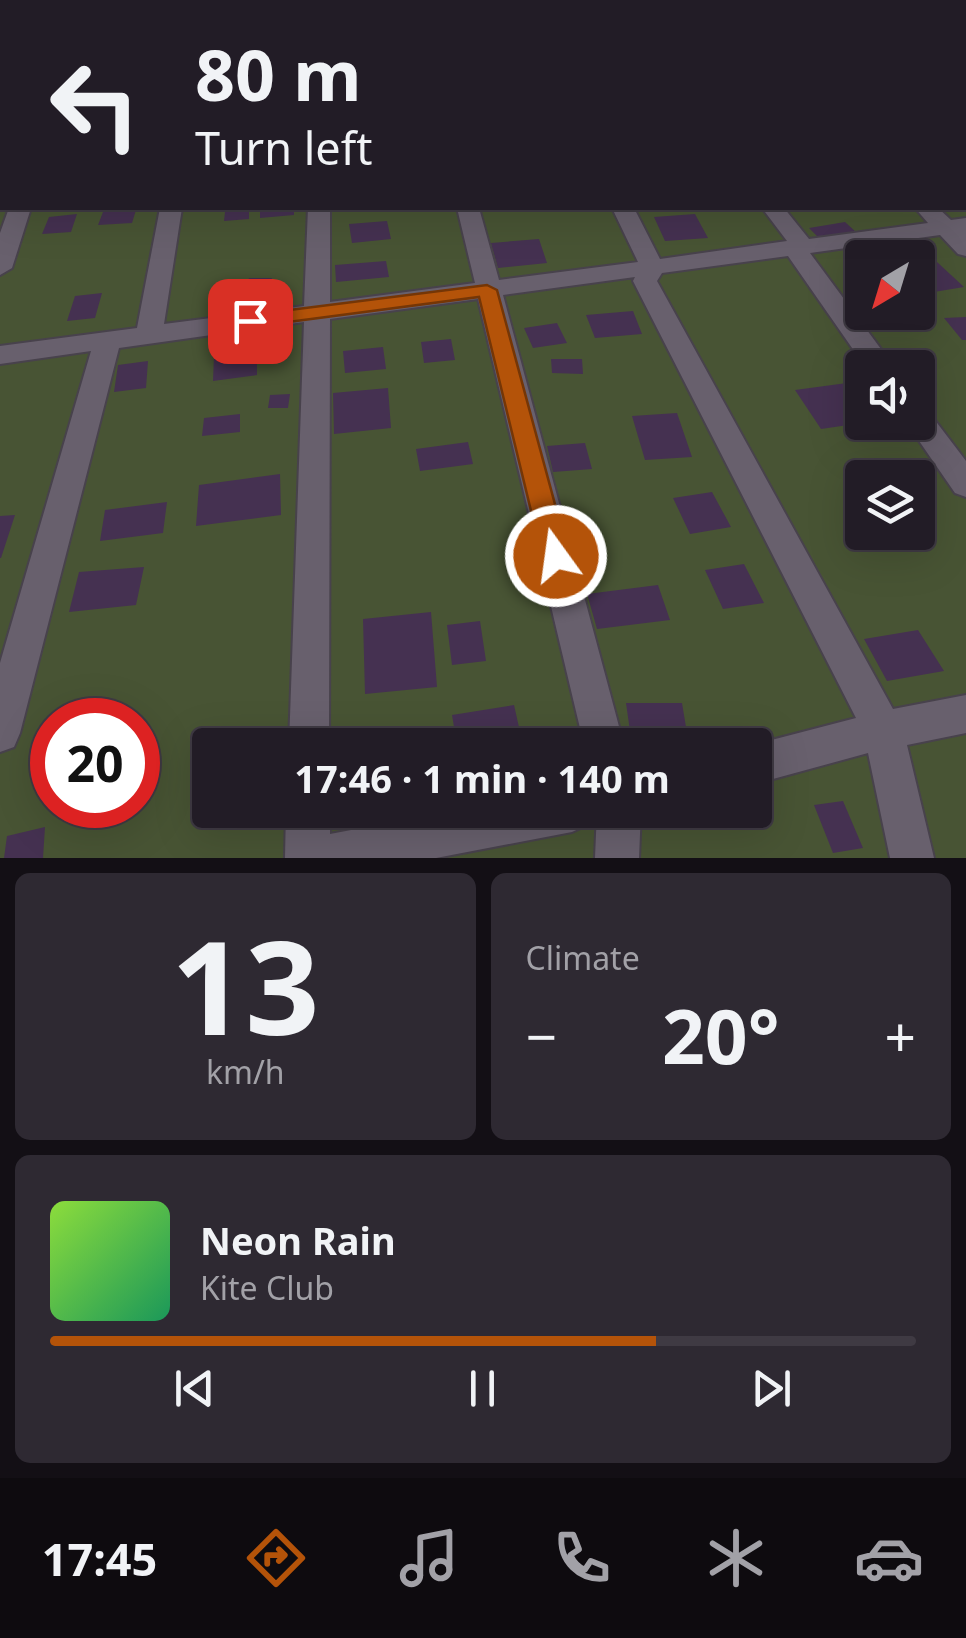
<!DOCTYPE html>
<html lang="en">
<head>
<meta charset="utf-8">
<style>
	body { margin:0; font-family:"Noto Sans",sans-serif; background:#2e2932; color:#f1f3f6; height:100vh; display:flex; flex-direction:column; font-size:38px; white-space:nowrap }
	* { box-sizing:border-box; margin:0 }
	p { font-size:32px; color:#a2a1a7 }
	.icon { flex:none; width:55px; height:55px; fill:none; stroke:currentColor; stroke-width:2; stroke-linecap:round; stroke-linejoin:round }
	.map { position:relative; height:858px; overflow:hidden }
	.side { display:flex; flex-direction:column; gap:15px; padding:15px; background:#130f15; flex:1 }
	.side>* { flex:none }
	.hud { position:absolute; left:0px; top:0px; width:968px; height:210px; box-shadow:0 10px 40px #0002,0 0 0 2px #3f3a43; background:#221c26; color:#f1f3f6; overflow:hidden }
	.needle { width:65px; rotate:218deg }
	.controls { position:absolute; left:845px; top:240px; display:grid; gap:20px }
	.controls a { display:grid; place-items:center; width:90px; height:90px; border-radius:10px; background:#221c26; box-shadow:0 10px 40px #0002,0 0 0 2px #3f3a43; font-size:50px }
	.speed { position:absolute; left:30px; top:698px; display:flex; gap:20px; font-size:50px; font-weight:700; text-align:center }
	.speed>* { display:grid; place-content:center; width:130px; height:130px; border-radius:50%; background:#221c26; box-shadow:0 10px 40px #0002,0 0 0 2px #3f3a43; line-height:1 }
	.speed .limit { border:15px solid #d22; background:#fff; color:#111 }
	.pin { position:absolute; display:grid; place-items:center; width:85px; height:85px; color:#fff; margin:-42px; border-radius:20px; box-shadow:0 5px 15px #0006 }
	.me { position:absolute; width:110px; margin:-55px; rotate:346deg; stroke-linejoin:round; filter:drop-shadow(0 0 8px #0008) }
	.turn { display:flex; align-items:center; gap:35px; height:210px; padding:0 30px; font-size:45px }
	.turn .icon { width:130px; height:130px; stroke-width:2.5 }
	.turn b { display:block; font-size:70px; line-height:85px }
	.big { font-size:75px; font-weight:700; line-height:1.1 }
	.side .widget { flex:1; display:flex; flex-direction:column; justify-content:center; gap:15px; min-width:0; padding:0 35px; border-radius:15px; background:#2e2932 }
	.side .dial { align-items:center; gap:0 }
	.dial b { font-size:130px; line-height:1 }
	.song { display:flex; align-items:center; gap:30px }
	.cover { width:120px; height:120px; border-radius:15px; background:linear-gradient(135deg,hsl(90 70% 55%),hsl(150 70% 35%)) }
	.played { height:10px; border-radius:5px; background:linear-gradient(90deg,#b45309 70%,#3f3a43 70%) }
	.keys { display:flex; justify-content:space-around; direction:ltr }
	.heat { display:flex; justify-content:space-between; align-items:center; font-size:55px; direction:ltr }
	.side .tiles { flex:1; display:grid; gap:15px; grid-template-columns:1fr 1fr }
	.widget:last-child { grid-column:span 2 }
	.trip { position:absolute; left:192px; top:728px; width:580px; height:100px; border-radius:10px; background:#221c26; box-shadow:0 10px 40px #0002,0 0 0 2px #3f3a43; font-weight:700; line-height:100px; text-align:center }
	.menu { display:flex; height:160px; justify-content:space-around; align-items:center; background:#0e0b0f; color:#a2a1a7 }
	.menu .icon { width:70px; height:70px }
	.menu .active { color:#b45309 }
	.menu b { font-size:45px; color:#f1f3f6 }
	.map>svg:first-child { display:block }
	.green { fill:#485434; fill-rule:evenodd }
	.building { fill:#453151 }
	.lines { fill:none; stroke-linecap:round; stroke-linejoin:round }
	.minor-casing { stroke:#48424c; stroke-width:4 }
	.minor { fill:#68606d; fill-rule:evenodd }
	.route { fill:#b45309; stroke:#753606; stroke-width:2.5 }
</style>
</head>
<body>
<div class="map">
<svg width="966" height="858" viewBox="0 0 966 858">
	<rect width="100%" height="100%" fill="#2d2632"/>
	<path class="green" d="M0 0H966V858H0ZM2 2H965V208H2ZM862 258H918V312H862ZM862 368H918V422H862ZM862 478H918V532H862ZM52 720H138V805H52ZM210 745H755V810H210Z"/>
	<path class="building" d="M260 208H294V215L260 218Z
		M136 210 132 223 98 225 103 212Z
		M249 210V219L224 221 225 212Z
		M77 214 71 232 42 234 49 217Z
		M695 214 708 238 665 241 654 217Z
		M387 221 391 239 352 243 349 224Z
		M845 222 856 232 819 238 809 228Z
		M539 239 547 263 498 268 491 243Z
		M386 261 389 277 336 282 335 265Z
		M937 262 964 287 928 293 918 283V265Z
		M249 278H272L268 295H243Z
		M102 293 95 318 67 321 75 296Z
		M633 311 642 334 595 338 586 315Z
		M966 317V340H962L944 318Z
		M557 323 567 343 533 348 524 328Z
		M451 339 455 360 424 363 421 342Z
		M383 347 386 369 345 373 343 351Z
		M257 351V375L213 381 214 356Z
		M551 359H582L583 374 552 373Z
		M148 361 146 388 114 392 118 365Z
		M847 383 862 404V423L821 429 795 390Z
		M388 388 391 428 334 434 333 393Z
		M290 394 288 408H268L270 395Z
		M677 413 692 457 645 460 632 416Z
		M240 414V432L202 436 204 418Z
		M468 442 473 464 420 471 416 449Z
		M585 443 592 469 553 472 547 446Z
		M280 474 281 515 196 526 199 485Z
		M712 492 731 527 690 534 673 498Z
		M167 502 163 533 100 541 105 510Z
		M15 515 1 558H0V516Z
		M744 564 764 603 723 609 705 570Z
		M144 567 136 605 69 612 79 572Z
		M658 585 670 620 597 629 587 594Z
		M431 612 437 687 365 694 363 619Z
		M480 621 486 661 452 665 447 625Z
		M918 630 944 671 887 681 864 639Z
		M626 703H682L689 745H632Z
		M514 705 523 745H457L452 715Z
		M843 801 863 848 833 853 814 805Z
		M45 827 43 858H4L7 836Z"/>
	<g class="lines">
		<g class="minor-casing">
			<path id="minor" d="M314 0H330V2H315Z
				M412 0H428V2H413Z
				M507 0H523L524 2H509Z
				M804 0H821L823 2H806Z
				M2 99V113L0 114V100Z
				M965 120H966V133H965Z
				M9 208H31L12 268 0 275V233Z
				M160 208H182L164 324 304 306 308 208H330V302L475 283 457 208H479L499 280 638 262 612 208H634L660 259 787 241 762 208H784L809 239 928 223 915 208H938L951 220 966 218V256L958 254 940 235 810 253 895 368H866L788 256 662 273 657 281 893 709 966 695V733L907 745 934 858H890L868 753 755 784 752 745 856 718 633 281 635 277 503 295 624 745H584L478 299 330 319 329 745H289L304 322 119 348 20 733 14 747 0 752V663L91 351 0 364V346L137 328Z
				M918 408 928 411 966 461V497L955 493 906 422H918Z
				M286 810H330V834L457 810H594L587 825 572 832 436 858H285Z
				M597 810H641L639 858H595Z"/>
		</g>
		<use href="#minor" class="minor"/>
	</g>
	<path class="route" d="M487 285 497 290 569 556 556 566 542 556 479 297 250 327 240 321 250 315Z"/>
</svg>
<div class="controls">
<a><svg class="needle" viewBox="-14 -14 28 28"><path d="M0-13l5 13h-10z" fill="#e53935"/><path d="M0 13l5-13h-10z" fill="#a2a1a7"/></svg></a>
<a><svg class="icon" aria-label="sound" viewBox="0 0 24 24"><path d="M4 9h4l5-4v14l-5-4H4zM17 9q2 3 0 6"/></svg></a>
<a><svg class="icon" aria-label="layers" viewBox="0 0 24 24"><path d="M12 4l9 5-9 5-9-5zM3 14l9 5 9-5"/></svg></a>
</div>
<div class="speed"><div class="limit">20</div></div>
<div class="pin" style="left:250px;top:321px;background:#d93025"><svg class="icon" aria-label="arrive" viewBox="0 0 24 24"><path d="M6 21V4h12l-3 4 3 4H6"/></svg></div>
<svg class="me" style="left:556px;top:556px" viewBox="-20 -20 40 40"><circle r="17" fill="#b45309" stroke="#fff" stroke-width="3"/><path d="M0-11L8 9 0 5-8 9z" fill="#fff"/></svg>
<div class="trip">17:46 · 1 min · 140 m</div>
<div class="hud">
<div class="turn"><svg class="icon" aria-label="left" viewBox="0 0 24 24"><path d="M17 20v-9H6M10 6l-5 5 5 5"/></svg><div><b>80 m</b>Turn left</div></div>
</div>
</div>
<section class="side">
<div class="tiles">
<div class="widget dial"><b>13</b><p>km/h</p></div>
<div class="widget"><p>Climate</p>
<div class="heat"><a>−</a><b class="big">20°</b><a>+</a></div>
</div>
<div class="widget">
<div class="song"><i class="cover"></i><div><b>Neon Rain</b><p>Kite Club</p></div></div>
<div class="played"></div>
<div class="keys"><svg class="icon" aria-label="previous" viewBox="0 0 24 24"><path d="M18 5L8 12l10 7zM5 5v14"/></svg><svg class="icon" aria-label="pause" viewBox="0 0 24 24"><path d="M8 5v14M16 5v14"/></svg><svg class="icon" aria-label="next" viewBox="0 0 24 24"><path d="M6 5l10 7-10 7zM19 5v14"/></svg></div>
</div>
</div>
</section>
<nav class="menu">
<b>17:45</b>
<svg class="icon active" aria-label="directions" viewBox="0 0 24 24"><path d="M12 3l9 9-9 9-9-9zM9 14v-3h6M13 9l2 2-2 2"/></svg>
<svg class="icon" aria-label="music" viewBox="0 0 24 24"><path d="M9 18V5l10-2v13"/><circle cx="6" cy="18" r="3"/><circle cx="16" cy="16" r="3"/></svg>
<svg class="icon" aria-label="phone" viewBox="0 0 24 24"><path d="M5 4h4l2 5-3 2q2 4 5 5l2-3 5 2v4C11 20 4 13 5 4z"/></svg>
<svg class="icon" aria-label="climate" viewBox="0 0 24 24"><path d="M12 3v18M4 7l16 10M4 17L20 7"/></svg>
<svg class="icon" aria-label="car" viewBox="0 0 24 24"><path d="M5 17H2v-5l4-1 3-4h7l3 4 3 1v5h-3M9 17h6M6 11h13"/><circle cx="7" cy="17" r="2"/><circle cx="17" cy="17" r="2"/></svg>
</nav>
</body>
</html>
